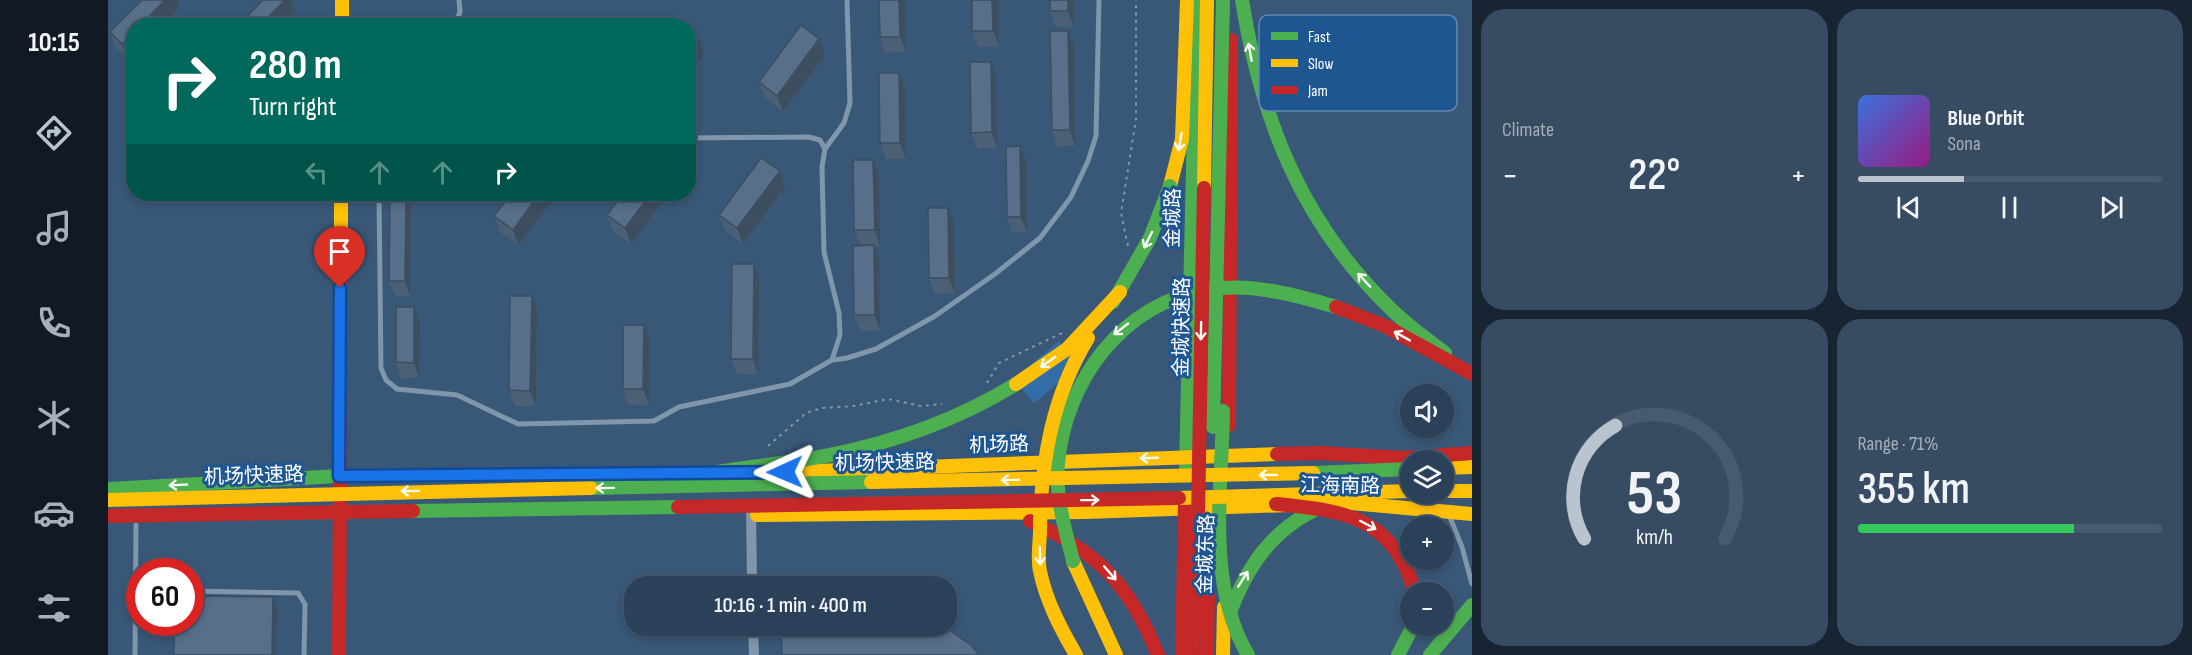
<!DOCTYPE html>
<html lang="en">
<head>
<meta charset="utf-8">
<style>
	body { margin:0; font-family:"Sofia Sans Condensed","Noto Sans SC",sans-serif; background:#374c62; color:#f1f3f6; height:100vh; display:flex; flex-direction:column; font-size:22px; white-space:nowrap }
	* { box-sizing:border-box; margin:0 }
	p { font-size:20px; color:#a6afba }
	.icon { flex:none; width:33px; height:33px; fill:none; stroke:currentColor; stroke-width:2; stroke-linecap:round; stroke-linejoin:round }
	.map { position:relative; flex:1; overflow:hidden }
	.side { display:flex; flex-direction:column; gap:9px; padding:9px; background:#182431; width:720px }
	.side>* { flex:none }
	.guide { position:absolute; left:18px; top:18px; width:570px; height:183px; border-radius:24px; box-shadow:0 3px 9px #0003,0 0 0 2px #475a6f; background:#00695c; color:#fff; overflow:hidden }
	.fabs { position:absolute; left:1292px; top:384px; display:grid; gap:12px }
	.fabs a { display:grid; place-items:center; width:54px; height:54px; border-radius:50%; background:#2b4159; box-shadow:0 3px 9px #0003,0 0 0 2px #475a6f; font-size:30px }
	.speed { position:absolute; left:18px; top:558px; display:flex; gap:12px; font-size:30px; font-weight:700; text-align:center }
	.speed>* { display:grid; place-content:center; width:78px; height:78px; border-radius:50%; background:#2b4159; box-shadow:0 3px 9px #0003,0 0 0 2px #475a6f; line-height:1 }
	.speed .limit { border:9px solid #d22; background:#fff; color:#111 }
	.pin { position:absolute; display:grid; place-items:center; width:51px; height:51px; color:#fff; margin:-62px -26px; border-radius:50% 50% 50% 0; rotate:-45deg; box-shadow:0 0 6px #0007 }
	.pin .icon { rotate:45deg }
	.me { position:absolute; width:66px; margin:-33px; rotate:269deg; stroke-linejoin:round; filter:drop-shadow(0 0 4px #0008) }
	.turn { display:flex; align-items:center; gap:21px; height:126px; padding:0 24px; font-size:27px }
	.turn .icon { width:78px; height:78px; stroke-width:2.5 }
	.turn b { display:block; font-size:42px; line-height:51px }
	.lanes { display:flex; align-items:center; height:57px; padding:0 24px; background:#0003; justify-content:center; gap:30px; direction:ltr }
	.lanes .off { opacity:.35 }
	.big { font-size:45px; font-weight:600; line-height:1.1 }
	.side .widget { flex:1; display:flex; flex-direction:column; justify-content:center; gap:9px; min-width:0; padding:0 21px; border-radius:24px; background:#374c62 }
	.side .dial { align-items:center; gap:0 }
	.dial svg { height:156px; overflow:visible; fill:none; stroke:#475a6f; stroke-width:7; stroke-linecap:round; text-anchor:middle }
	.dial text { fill:#f1f3f6; stroke:none }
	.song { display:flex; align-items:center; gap:18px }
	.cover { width:72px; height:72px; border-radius:9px; background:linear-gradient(135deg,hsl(220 70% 55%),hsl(310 70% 35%)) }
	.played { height:6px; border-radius:3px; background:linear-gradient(90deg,#bac4cf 35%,#475a6f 35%) }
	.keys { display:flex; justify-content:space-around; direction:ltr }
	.heat { display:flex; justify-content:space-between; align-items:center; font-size:33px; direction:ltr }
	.charge { height:9px; border-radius:4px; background:linear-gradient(90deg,#34c759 71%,#475a6f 0) }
	.side .tiles { flex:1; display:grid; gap:9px; grid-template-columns:repeat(2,1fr) }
	.trip { position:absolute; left:516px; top:576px; width:333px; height:60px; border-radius:24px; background:#2b4159; box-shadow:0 3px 9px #0003,0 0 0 2px #475a6f; font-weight:600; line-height:60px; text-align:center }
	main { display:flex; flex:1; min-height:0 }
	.tab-bar { display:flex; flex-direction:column; width:108px; justify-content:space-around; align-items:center; background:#111a24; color:#a6afba }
	.tab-bar .icon { width:42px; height:42px }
	.tab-bar .selected { color:#bac4cf }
	.tab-bar b { font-size:27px; color:#f1f3f6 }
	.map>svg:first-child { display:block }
	.green { fill:#336da7 }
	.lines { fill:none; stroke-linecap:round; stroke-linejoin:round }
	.path { stroke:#8096aa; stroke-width:2; stroke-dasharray:3 4.5; stroke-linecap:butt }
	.lane { stroke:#8096aa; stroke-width:5 }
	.street { stroke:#8096aa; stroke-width:10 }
	.fast { stroke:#4caf50; stroke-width:14 }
	.slow { stroke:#ffc107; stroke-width:14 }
	.jam { stroke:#c62828; stroke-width:14 }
	.fast-bridge { stroke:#4caf50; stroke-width:14 }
	.slow-bridge { stroke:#ffc107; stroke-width:14 }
	.jam-bridge { stroke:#c62828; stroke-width:14 }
	.wall { fill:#4b5f75 }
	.shaded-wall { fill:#3d4e5f }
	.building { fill:#576f88; stroke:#3d4e5f; stroke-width:1.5 }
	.oneway { stroke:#f6fbf6 }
	.route-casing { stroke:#114b97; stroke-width:15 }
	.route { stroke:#1a73e8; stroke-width:10 }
	.labels { text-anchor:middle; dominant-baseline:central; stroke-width:6; stroke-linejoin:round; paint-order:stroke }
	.street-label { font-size:20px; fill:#fff; stroke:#1e5692 }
	.key { fill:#1e5692; stroke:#6289b3; stroke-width:1.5 }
	.key-label { font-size:16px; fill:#fff }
</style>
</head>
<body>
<main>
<nav class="tab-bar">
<b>10:15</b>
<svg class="icon selected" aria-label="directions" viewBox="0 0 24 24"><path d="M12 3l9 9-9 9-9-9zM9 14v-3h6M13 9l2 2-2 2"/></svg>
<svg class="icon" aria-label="music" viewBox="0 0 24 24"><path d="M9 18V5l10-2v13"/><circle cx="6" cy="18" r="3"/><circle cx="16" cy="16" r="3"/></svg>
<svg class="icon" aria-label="phone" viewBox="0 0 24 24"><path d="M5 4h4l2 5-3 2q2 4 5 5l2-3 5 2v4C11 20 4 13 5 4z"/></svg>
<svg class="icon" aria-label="climate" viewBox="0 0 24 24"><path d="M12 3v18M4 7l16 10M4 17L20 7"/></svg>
<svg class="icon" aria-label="car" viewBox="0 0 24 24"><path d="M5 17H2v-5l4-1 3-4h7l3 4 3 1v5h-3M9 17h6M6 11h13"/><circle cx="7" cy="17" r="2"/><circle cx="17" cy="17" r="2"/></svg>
<svg class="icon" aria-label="filters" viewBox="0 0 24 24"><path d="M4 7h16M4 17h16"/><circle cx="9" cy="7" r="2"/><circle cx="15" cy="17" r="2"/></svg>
</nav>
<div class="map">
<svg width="1364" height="655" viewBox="0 0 1364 655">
	<rect width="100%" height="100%" fill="#395777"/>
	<path class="green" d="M951 341 971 366 926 403 906 379Z"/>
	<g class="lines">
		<path class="path" d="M1020 246 1013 213 1028 119V0
			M879 383 891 363 954 333
			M660 446 698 413 714 408 746 406 780 399 813 406 834 404"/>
		<path class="lane" d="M346 26 352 12 351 0
			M580 138 701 137 712 140 717 149
			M271 194 273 368 278 380 289 389 349 395 410 424 546 421 571 407 682 384 724 360 732 335 731 313 716 252 714 167 717 149 736 123 742 103 739 0
			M724 360 739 358 768 349 827 316 887 274 932 238 963 197 980 161 988 136 991 0
			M1341 515 1354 547 1364 584
			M82 591 190 593 197 604 196 655
			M27 655 28 525"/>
		<path class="street" d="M643 506 644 586
			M645 626 646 655"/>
		<path class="fast" d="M1134 0C1153 120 1194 224 1284 310 1300 326 1319 339 1337 353
			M1078 467 1089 0
			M0 489 231 476 363 475
			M1121 615C1139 566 1165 528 1213 507
			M1290 655 1305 626
			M1322 655 1364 605"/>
		<path class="slow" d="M234 0V26
			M1062 186 1074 139 1079 0
			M233 279V194
			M1335 468 1364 467
			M652 473 1169 454
			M1335 491H1364
			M1207 504 1243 503 1364 514
			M649 515 978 512 1181 505
			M965 561 1008 655
			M1115 655 1116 607"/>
		<path class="jam" d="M1121 425 1123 40
			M1169 454 1211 453 1296 458 1364 453
			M363 475 581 473
			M922 521C990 552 1022 585 1050 655
			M231 655 233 279
			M1074 655 1077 499"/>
		<path class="fast-bridge" d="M1005 302 1042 238 1062 186
			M1115 411C1114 490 1098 584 1140 655
			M1105 427 1115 0
			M1205 473 1302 469
			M568 479C617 469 667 465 717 456 783 443 850 420 908 384
			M483 488 763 482
			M305 511 570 507
			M965 561C957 529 947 496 950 463 958 380 1014 304 1098 290 1140 282 1189 295 1228 307"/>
		<path class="slow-bridge" d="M1096 188 1099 0
			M908 384 959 349 1012 292
			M763 482 1205 473
			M1071 498 1302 491
			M0 500 483 488
			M968 655C953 629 938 601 932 571 929 558 932 544 932 530 933 461 944 397 980 338"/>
		<path class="jam-bridge" d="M1228 307 1277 326 1364 374
			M1168 504C1239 511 1284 517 1307 592
			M570 507 1071 498
			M0 516 305 511
			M1084 655 1089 571 1096 188
			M1099 655 1100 595"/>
	</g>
	<path class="wall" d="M771 0H797L798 52 777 53 772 37Z
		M890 0 891 46 870 47 864 31Z
		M965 0 966 27H948L942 11Z
		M71 7 19 59 8 48 2 32Z
		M711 39 717 55 675 111 657 98 651 82Z
		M966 46 967 146H949L944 130Z
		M888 78 889 148H869L863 133Z
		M797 89 798 159H778L772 143Z
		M912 146 918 162 919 232 905 233 899 217Z
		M672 171 677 187 635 244 617 230 611 215Z
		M771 176 772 246H766L771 261 772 331H752L746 315 752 245 746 230Z
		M282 194H303L302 296H287L281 281Z
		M403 194 410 245 392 232 386 216Z
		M515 194 523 244 505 231 499 215Z
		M846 223 847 293 827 294 821 278Z
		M651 280 650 374H629L623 359Z
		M429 312 428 406H407L401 390Z
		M312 323 311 378H293L288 362Z
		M542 341 541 405H520L515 389Z"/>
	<path class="shaded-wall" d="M57 0H69L71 7 53 26H32Z
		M177 0H183L187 11 173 26H152Z
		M791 0H797L798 52 792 37Z
		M884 0H890L891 46 885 31Z
		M960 0H965L966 27 960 11Z
		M960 31 966 46 967 146 962 130Z
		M26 32V53L19 59 14 44Z
		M590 38 596 54 580 75V51Z
		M711 39 717 55 675 111 669 96Z
		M883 62 888 78 889 148 884 132Z
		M791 73 797 89 798 159 792 143Z
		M912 146 918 162 919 232 913 217Z
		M765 160 771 176 772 246 767 230Z
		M672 171 677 187 635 244 629 228Z
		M298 194H303L302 296 297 281Z
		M431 194H449L410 245 405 230Z
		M543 194H560L523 244 517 228Z
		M840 208 846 223 847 293 841 278Z
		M766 245 771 261 772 331 767 315Z
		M646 264 651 280 650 374 645 359Z
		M424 296 429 312 428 406 422 391Z
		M306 307 312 323 311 378 306 363Z
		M536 325 542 341 541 405 535 389Z
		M165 597 169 608 168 655H164Z"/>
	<path class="building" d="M34 0H57L32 26H26V32L14 44 2 32Z
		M155 0H177L152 26H130Z
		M771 0H791L792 37H772Z
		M864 0H884L885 31H864Z
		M942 0H960V11H942Z
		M693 25 711 39 669 96 651 82Z
		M580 31 590 38 580 51Z
		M942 31H960L962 130H944Z
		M862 62H883L884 132 863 133Z
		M771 73H791L792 143H772Z
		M912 146 913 217H899L898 147Z
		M653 158 672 171 629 228 611 215Z
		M745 160H765L767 230H746Z
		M282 194H298L297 281H281Z
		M403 194H431L405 230 386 216Z
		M515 194H543L517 228 499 215Z
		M820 208H840L841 278H821Z
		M766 245 767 315H746L745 246Z
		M624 264H646L645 359H623Z
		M402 296H424L422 391 401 390Z
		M288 307H306V363L288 362Z
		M515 325H536L535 389H515Z
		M758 584 764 586H673Z
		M82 596 165 597 164 655H66V622H82Z
		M673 626H836L864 646 871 655H674Z"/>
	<defs><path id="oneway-shaft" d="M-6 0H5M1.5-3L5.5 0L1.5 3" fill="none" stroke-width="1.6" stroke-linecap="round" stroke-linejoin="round" transform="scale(1.5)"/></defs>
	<g class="oneway">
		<use href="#oneway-shaft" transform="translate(1142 52) rotate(-101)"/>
		<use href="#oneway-shaft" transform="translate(1072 142) rotate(100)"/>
		<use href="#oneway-shaft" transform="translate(1040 240) rotate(116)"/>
		<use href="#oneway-shaft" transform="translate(1256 280) rotate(-133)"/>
		<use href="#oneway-shaft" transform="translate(1013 329) rotate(142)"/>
		<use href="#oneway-shaft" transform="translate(1093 331) rotate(91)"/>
		<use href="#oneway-shaft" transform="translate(1294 336) rotate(-151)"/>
		<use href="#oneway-shaft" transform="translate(940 362) rotate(145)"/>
		<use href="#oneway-shaft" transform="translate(1041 458) rotate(178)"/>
		<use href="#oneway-shaft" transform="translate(1160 475) rotate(179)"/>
		<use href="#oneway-shaft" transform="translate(902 480) rotate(179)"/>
		<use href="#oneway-shaft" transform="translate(70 485) rotate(177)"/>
		<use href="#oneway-shaft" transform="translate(497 488) rotate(179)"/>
		<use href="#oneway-shaft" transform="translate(302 491) rotate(179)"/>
		<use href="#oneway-shaft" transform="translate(982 500) rotate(-1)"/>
		<use href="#oneway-shaft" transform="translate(1260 525) rotate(28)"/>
		<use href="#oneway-shaft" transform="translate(932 556) rotate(89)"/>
		<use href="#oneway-shaft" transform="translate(1002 573) rotate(49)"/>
		<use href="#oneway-shaft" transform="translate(1135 579) rotate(-58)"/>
	</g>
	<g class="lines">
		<g class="route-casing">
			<path id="route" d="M232 288 231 476 677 472"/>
		</g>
		<use href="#route" class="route"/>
	</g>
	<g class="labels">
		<g class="street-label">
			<text transform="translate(1065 218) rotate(-89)">金城路</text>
			<text transform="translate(1074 327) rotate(-89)">金城快速路</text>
			<text transform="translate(891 445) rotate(-2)">机场路</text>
			<text transform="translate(777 463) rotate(-1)">机场快速路</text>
			<text transform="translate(146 476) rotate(-2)">机场快速路</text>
			<text transform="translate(1232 486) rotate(1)">江海南路</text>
			<text transform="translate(1098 554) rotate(-88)">金城东路</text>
		</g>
	</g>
	<rect x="1151" y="15" width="198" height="96" rx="9" class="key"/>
	<rect x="1163" y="32" width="27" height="8" fill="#4caf50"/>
	<rect x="1163" y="59" width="27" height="8" fill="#ffc107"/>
	<rect x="1163" y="86" width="27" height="8" fill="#c62828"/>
	<g class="key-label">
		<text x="1200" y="42">Fast</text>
		<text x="1200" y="69">Slow</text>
		<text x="1200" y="96">Jam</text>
	</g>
</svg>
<div class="fabs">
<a><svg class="icon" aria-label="sound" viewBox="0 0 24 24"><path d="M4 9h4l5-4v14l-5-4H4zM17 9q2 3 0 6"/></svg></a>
<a><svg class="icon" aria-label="layers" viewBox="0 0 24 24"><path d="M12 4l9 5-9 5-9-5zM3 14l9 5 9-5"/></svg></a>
<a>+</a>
<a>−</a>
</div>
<div class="speed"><div class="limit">60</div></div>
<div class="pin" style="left:232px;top:288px;background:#d93025"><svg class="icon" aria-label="arrive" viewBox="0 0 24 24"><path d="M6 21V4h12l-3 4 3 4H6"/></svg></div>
<svg class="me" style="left:677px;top:472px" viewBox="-20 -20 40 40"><path d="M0-17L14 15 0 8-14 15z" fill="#1a73e8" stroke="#fff" stroke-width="4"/></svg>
<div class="trip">10:16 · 1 min · 400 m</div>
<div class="guide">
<div class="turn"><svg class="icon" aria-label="right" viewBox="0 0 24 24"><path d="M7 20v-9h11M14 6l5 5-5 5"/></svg><div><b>280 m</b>Turn right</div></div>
<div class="lanes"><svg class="icon off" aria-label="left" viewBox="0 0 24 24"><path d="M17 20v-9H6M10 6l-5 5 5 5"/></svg><svg class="icon off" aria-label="ahead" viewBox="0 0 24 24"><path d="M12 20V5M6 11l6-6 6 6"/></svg><svg class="icon off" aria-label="ahead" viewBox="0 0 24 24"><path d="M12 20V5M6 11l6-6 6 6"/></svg><svg class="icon" aria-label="right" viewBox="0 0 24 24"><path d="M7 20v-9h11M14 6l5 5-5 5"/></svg></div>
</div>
</div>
<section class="side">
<div class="tiles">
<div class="widget"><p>Climate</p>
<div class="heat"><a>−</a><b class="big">22°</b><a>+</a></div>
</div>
<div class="widget">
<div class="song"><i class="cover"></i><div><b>Blue Orbit</b><p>Sona</p></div></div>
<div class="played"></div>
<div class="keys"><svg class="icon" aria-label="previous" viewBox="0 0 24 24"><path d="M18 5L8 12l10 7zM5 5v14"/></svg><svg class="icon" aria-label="pause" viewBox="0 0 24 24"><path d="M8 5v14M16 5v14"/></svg><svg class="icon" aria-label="next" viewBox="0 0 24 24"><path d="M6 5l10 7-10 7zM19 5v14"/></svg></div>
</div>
<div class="widget dial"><svg viewBox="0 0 100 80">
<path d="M14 69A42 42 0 1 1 86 69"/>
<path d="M14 69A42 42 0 0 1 30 11" stroke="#bac4cf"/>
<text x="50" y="56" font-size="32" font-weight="700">53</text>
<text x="50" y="72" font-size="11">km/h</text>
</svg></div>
<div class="widget"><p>Range · 71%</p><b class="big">355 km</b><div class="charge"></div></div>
</div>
</section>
</main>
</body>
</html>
